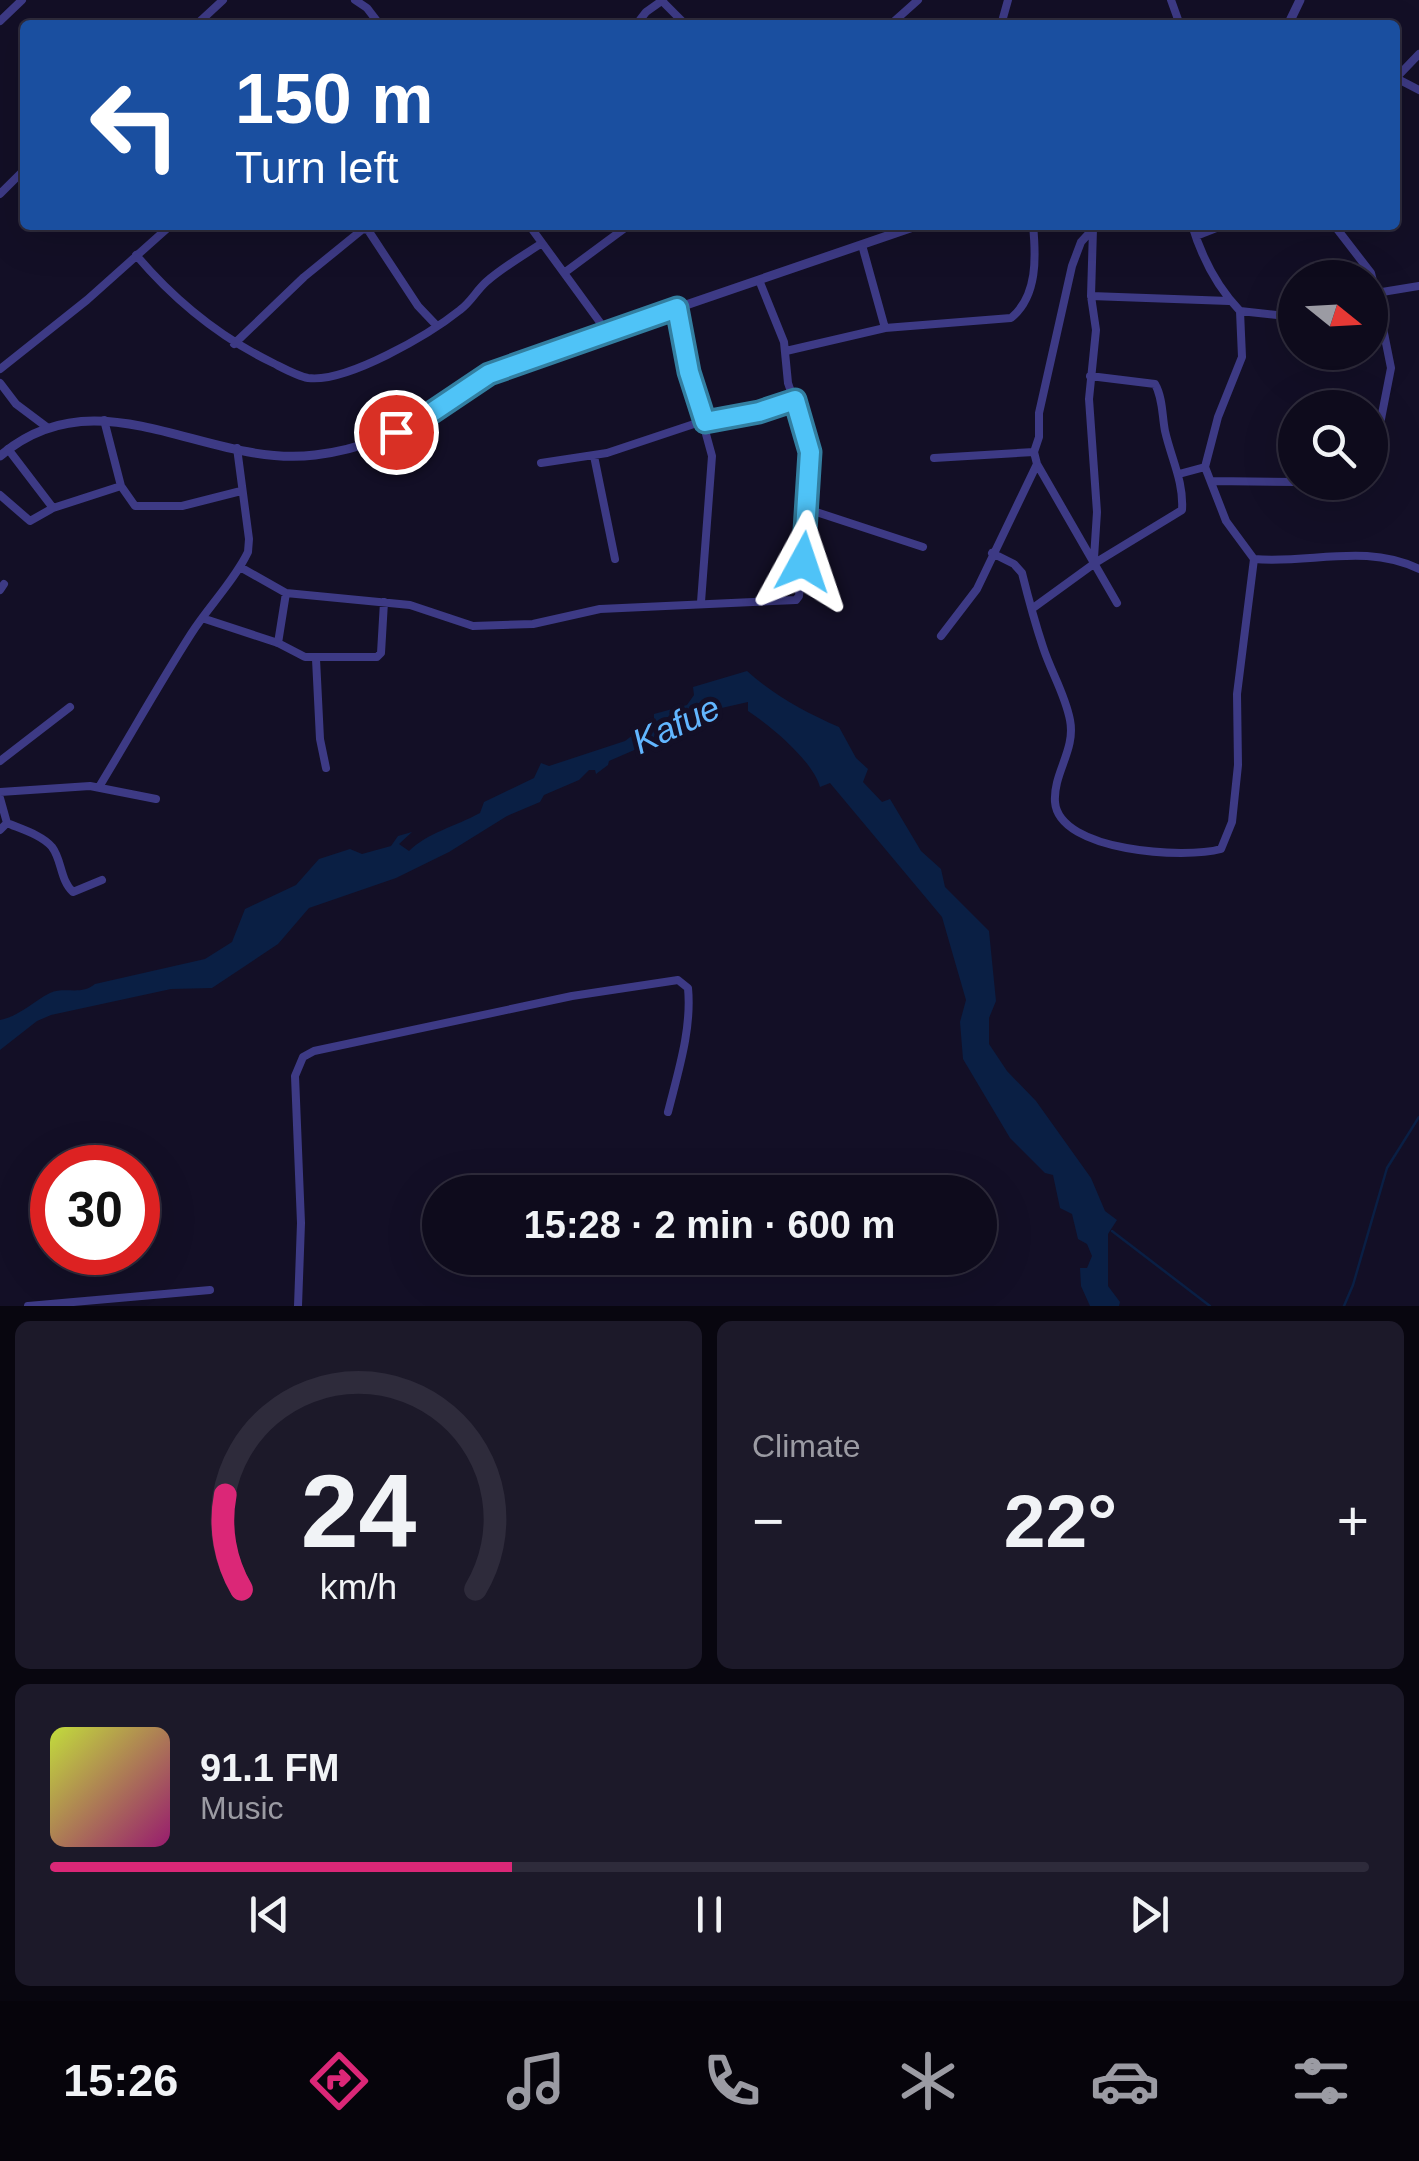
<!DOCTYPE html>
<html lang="en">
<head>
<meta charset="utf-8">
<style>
	body { margin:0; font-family:Arial,sans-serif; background:#1c1929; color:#f1f3f6; height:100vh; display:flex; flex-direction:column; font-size:38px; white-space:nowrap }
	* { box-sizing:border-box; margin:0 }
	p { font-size:32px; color:#9b9ba3 }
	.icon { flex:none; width:55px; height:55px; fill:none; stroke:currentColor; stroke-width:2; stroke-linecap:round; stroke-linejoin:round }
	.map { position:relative; height:1306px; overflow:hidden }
	.drawer { display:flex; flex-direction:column; gap:15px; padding:15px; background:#08060f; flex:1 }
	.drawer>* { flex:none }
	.guide { position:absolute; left:20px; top:20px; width:1380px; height:210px; border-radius:10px; box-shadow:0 10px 40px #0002,0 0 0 2px #2e2b3b; background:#1a4fa0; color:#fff; overflow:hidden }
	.needle { width:65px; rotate:108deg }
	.tools { position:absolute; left:1278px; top:260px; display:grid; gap:20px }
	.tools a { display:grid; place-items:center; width:110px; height:110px; border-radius:50%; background:#0e0b1c; box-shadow:0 10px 40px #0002,0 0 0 2px #2e2b3b; font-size:50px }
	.speed { position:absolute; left:30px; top:1145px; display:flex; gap:20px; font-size:50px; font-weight:700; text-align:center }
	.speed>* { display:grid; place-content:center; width:130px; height:130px; border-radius:50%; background:#0e0b1c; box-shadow:0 10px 40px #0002,0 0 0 2px #2e2b3b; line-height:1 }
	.speed .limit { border:15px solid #d22; background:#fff; color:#111 }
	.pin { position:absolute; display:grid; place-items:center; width:85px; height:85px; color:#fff; margin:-42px; border:5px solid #fff; border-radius:50%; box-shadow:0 2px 10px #0007 }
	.me { position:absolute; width:110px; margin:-55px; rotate:5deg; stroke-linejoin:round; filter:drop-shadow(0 0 8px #0008) }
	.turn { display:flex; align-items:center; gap:35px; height:210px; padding:0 50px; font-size:45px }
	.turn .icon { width:130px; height:130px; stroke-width:2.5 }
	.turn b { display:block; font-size:70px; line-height:85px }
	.big { font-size:75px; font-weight:700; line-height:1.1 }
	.drawer .tile { flex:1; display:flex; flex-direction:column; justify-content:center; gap:15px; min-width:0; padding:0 35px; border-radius:15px; background:#1c1929 }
	.drawer .dial { align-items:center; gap:0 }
	.dial svg { height:260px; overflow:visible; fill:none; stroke:#2e2b3b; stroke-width:7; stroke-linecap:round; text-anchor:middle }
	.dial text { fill:#f1f3f6; stroke:none }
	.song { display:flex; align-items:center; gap:30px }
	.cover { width:120px; height:120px; border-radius:15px; background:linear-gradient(135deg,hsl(70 70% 55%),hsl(320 70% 35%)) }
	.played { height:10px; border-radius:5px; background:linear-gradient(90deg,#db2777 35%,#2e2b3b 35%) }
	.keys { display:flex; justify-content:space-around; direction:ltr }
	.heat { display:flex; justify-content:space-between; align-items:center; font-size:55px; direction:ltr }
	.drawer .tiles { flex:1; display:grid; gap:15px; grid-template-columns:1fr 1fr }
	.tile:last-child { grid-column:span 2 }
	.trip { position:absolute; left:422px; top:1175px; width:575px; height:100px; border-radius:50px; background:#0e0b1c; box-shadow:0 10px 40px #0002,0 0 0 2px #2e2b3b; font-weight:700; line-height:100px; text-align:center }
	.tab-bar { display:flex; height:160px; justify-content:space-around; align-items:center; background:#06040b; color:#9b9ba3 }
	.tab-bar .icon { width:70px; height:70px }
	.tab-bar .on { color:#db2777 }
	.tab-bar b { font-size:45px; color:#f1f3f6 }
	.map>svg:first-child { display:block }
	.water { fill:#0a1f44 }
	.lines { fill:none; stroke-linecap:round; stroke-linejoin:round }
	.stream { stroke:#0a1f44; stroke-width:2.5 }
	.minor { stroke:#3d3a85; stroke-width:8 }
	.tertiary { stroke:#3d3a85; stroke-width:9 }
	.route-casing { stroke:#337fa1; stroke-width:25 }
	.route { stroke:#4fc3f7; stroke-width:18 }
	.labels { text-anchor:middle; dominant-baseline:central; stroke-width:10; stroke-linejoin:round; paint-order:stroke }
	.water-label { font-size:35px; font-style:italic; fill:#62b6ff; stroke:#130f26 }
</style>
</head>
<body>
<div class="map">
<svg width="1419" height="1306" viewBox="0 0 1419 1306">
	<rect width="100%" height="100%" fill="#130f26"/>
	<path class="water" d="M747 671C775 696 805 712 839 727L856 758 868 769 863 782 882 802 890 799 921 851 941 869 945 887 989 931 996 1001 989 1018V1044L1007 1071 1036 1101 1091 1178 1105 1211 1117 1220 1108 1234V1286L1120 1302 1119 1306H1090L1081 1286 1080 1268H1087L1092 1256 1087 1244 1078 1239 1072 1214 1060 1208 1053 1175 1045 1173 1010 1138 963 1059 960 1022 966 1000 942 917 830 783 820 787C813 761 771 726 748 711V702L704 712 678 731 609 761 608 765 596 774 595 770H589L579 780 544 795 540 802 507 816 449 852 396 878 309 908 278 944 212 988 171 989 51 1015 37 1021 0 1050V1020C20 1016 32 1002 50 993 65 986 81 996 95 984L205 959 232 942 245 909 296 885 319 859 350 849 362 854 391 846 398 836 412 832 399 844 409 851C427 833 456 826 480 813L484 802 534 778 541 763 549 766 625 741 654 719V714L687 705 694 695 693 687Z"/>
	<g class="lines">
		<path class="stream" d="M1112 1231 1210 1306
			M1344 1306 1353 1285 1387 1168 1419 1117"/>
		<path class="minor" d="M355 0 367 8 380 25
			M1171 0 1180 25
			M662 1 686 25
			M0 21 22 0
			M196 25 223 0
			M636 25 646 12 663 0
			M890 25 918 0
			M1001 25 1008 0
			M1396 78 1419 90
			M1395 79 1419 54
			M0 194 25 169
			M529 225 607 332
			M1192 225C1202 258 1216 286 1240 311L1242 357 1218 417 1205 467 1226 521 1254 559C1311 564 1365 543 1419 569
			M1334 225 1371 273 1376 293 1370 295
			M1093 229 1081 242 1072 266 1039 413V437L1034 452 1037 464 1117 603
			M1093 229 1091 296 1096 330 1089 399 1097 512 1094 558
			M1196 236 1224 225
			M862 245 885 328
			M136 255C175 301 219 337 273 363 283 368 297 376 308 378 347 383 430 334 460 310 471 302 476 291 486 282 503 267 524 255 542 243
			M564 273 629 225
			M1091 296 1229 301
			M677 308 689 372 712 456 701 602
			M1240 311 1295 317
			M234 344 304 277 363 229 368 230 418 306 437 326
			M786 351 885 328 1011 318C1038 296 1036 256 1033 225
			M0 369 87 300 171 225
			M0 383 16 404 48 428
			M104 420 121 486 135 506H182L241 491
			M1370 427 1381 419 1391 368 1376 293 1419 286
			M8 449 53 508
			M594 456 615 559
			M934 458 1034 452
			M541 463 607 453 703 421H717L795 400
			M1179 474 1205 467
			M1211 481 1295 482
			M1329 482H1334
			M0 495 30 521 53 508 121 486
			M807 509 923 547
			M992 553 1014 564 1022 573C1028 597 1035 623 1043 647 1051 672 1065 694 1070 720 1076 750 1053 773 1055 802 1059 852 1186 859 1221 849L1232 822 1238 765 1237 694 1254 559
			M240 567 286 593 410 605 473 626 533 624 600 609 796 600 799 596 807 516 809 444 788 383 784 342 759 280
			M0 590 4 584
			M1033 608 1095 563 1182 510C1184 482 1171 458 1165 431 1162 416 1163 398 1155 384L1090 376
			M202 618 278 643 305 657H377L381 653 384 602
			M941 636 977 589 1037 464
			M278 643 286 593
			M316 659 320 739 326 768
			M0 761 70 707
			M99 787C130 736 159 684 191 634 209 606 234 581 248 552L249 539 237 448
			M0 792 90 786 156 799
			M0 798 7 823 0 830
			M7 823C21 829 42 835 52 847 62 860 60 880 73 892L102 880
			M28 1306 210 1290
			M298 1306 301 1223 295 1076 303 1057 314 1051 572 996 678 980 688 988C692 1029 678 1072 668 1112"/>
		<path class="tertiary" d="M1288 25 1300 0
			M0 456C99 371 207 469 315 455 359 450 405 432 442 406 461 393 477 379 499 369L919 225"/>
	</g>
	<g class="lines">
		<g class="route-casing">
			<path id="route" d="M396 432 419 421 489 374 677 308 689 372 705 422 759 412 795 400 810 452 803 562"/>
		</g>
		<use href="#route" class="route"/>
	</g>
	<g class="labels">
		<g class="water-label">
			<text transform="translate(676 724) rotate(-25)">Kafue</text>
		</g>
	</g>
</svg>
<div class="tools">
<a><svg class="needle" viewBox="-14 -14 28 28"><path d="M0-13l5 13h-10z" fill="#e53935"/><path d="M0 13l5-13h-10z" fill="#9b9ba3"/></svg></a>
<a><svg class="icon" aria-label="search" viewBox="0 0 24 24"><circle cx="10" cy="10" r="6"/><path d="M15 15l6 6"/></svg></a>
</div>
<div class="speed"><div class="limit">30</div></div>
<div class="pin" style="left:396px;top:432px;background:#d93025"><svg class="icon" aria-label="arrive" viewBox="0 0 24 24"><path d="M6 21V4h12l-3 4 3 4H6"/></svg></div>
<svg class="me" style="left:803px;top:562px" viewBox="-20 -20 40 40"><path d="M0-17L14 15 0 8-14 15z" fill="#4fc3f7" stroke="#fff" stroke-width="4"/></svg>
<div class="trip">15:28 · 2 min · 600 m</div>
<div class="guide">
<div class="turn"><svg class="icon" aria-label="left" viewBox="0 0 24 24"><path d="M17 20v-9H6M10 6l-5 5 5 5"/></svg><div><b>150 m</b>Turn left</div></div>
</div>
</div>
<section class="drawer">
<div class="tiles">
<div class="tile dial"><svg viewBox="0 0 100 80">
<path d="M14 69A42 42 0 1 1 86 69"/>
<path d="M14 69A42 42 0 0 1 9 40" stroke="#db2777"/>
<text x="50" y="56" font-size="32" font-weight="700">24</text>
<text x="50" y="72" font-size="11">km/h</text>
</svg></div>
<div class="tile"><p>Climate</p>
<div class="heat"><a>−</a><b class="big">22°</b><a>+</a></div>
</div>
<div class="tile">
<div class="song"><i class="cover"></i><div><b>91.1 FM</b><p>Music</p></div></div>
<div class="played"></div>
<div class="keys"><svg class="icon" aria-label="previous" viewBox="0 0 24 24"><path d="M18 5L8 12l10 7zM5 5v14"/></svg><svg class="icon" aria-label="pause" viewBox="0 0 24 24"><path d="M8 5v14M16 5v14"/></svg><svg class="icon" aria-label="next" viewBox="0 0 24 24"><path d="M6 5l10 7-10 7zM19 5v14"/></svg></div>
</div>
</div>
</section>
<nav class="tab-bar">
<b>15:26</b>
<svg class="icon on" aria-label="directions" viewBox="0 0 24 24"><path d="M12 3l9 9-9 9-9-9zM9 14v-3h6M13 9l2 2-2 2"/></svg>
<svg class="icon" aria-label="music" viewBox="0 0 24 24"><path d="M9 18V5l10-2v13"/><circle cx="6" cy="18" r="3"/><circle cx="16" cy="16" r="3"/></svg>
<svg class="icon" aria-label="phone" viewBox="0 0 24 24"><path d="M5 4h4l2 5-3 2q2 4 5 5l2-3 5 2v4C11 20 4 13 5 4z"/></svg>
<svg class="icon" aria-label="climate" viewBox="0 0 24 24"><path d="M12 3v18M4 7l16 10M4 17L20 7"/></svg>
<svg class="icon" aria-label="car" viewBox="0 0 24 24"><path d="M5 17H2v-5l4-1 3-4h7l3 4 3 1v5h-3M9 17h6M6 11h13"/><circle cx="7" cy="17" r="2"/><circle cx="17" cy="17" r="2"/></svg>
<svg class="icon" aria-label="filters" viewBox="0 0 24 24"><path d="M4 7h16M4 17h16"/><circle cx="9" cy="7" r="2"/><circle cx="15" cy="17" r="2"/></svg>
</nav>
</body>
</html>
